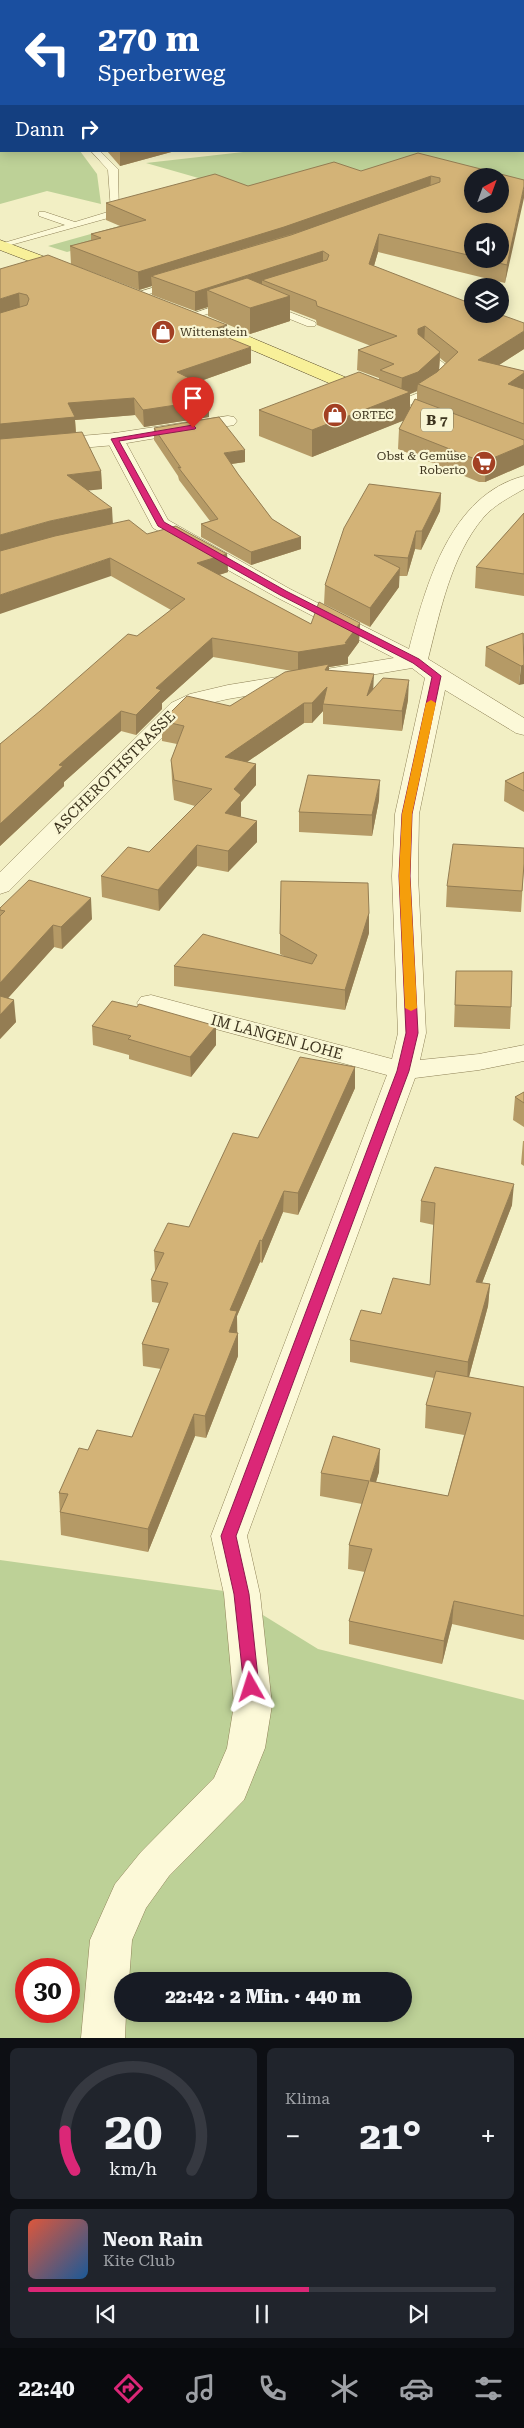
<!DOCTYPE html>
<html lang="de">
<head>
<meta charset="utf-8">
<style>
	body { margin:0; font-family:"Roboto Serif",serif; background:#20242c; color:#f1f3f6; height:100vh; display:flex; flex-direction:column; font-size:19px; white-space:nowrap }
	* { box-sizing:border-box; margin:0 }
	p { font-size:16px; color:#9ea1a6 }
	.icon { flex:none; width:28px; height:28px; fill:none; stroke:currentColor; stroke-width:2; stroke-linecap:round; stroke-linejoin:round }
	.map { position:relative; height:2038px; overflow:hidden }
	.side { display:flex; flex-direction:column; gap:10px; padding:10px; background:#0d0f14; flex:1 }
	.side>* { flex:none }
	.banner { position:absolute; left:0px; top:0px; width:525px; height:152px; box-shadow:0 2px 12px #0003; background:#1a4fa0; color:#fff; overflow:hidden }
	.needle { width:32px; rotate:41deg }
	.fabs { position:absolute; left:464px; top:168px; display:grid; gap:10px }
	.fabs a { display:grid; place-items:center; width:45px; height:45px; border-radius:50%; background:#171b24; box-shadow:0 2px 12px #0003; font-size:25px }
	.speed { position:absolute; left:15px; top:1958px; display:flex; gap:10px; font-size:25px; font-weight:700; text-align:center }
	.speed>* { display:grid; place-content:center; width:65px; height:65px; border-radius:50%; background:#171b24; box-shadow:0 2px 12px #0003; line-height:1 }
	.speed .limit { border:8px solid #d22; background:#fff; color:#111 }
	.pin { position:absolute; display:grid; place-items:center; width:42px; height:42px; color:#fff; margin:-51px -21px; border-radius:50% 50% 50% 0; rotate:-45deg; box-shadow:0 0 5px #0007 }
	.pin .icon { rotate:45deg }
	.me { position:absolute; width:55px; margin:-28px; rotate:354deg; stroke-linejoin:round; filter:drop-shadow(0 0 4px #0008) }
	.turn { display:flex; align-items:center; gap:18px; height:105px; padding:0 15px; font-size:22px }
	.turn .icon { width:65px; height:65px; stroke-width:2.5 }
	.turn b { display:block; font-size:35px; line-height:42px }
	.then { display:flex; align-items:center; height:48px; padding:0 15px; background:#0003; gap:10px; font-size:19px }
	.big { font-size:38px; font-weight:800; line-height:1.1 }
	.side .tile { flex:1; display:flex; flex-direction:column; justify-content:center; gap:8px; min-width:0; padding:0 18px; border-radius:8px; background:#20242c }
	.side .dial { align-items:center; gap:0 }
	.dial svg { height:130px; overflow:visible; fill:none; stroke:#363941; stroke-width:7; stroke-linecap:round; text-anchor:middle }
	.dial text { fill:#f1f3f6; stroke:none }
	.song { display:flex; align-items:center; gap:15px }
	.cover { width:60px; height:60px; border-radius:8px; background:linear-gradient(135deg,hsl(10 70% 55%),hsl(210 70% 35%)) }
	.played { height:5px; border-radius:2px; background:linear-gradient(90deg,#db2777 60%,#363941 60%) }
	.keys { display:flex; justify-content:space-around; direction:ltr }
	.heat { display:flex; justify-content:space-between; align-items:center; font-size:28px; direction:ltr }
	.side .tiles { flex:1; display:grid; gap:10px; grid-template-columns:1fr 1fr }
	.tile:last-child { grid-column:span 2 }
	.trip { position:absolute; left:114px; top:1972px; width:298px; height:50px; border-radius:25px; background:#171b24; box-shadow:0 2px 12px #0003; font-weight:800; line-height:50px; text-align:center }
	.dock { display:flex; height:80px; justify-content:space-around; align-items:center; background:#090b0e; color:#9ea1a6 }
	.dock .icon { width:35px; height:35px }
	.dock .active { color:#db2777 }
	.dock b { font-size:22px; color:#f1f3f6 }
	.map>svg:first-child { display:block }
	.green { fill:#bdd197; fill-rule:evenodd }
	.lines { fill:none; stroke-linecap:round; stroke-linejoin:round }
	.service-casing { stroke:#8f8258; stroke-width:1 }
	.minor-casing { stroke:#8f8258; stroke-width:1 }
	.tertiary-casing { stroke:#8f8258; stroke-width:1 }
	.primary-casing { stroke:#5c4e2d; stroke-width:1 }
	.service { fill:#fcf9d8; fill-rule:evenodd }
	.minor { fill:#fcf9d8; fill-rule:evenodd }
	.tertiary { fill:#fcf9d8; fill-rule:evenodd }
	.primary { fill:#f8f099; fill-rule:evenodd }
	.wall { fill:#b59a66; fill-rule:evenodd }
	.shaded-wall { fill:#947d53 }
	.building { fill:#d3b377; stroke:#947d53; fill-rule:evenodd }
	.route { fill:#db2777; stroke:#8e194d }
	.slow { fill:#f59e0b }
	.labels { text-anchor:middle; dominant-baseline:central; stroke-width:4.5; stroke-linejoin:round; paint-order:stroke }
	.far-poi-label { font-size:12px; fill:#3d341e; stroke:#f9f6d4; text-anchor:start }
	.shield { fill:#f9f6d4; stroke:#756e55; stroke-width:1 }
	.shield-label { font-size:14px; font-weight:bold; fill:#3d341e }
	.street-label { font-size:15px; fill:#3d341e; stroke:#f9f6d4 }
</style>
</head>
<body>
<div class="map">
<svg width="524" height="2038" viewBox="0 0 524 2038">
	<rect width="100%" height="100%" fill="#f2efc4"/>
	<path class="green" d="M0 64 1 151H80L97 174 101 204 47 191 0 204Z
		M524 65V185L500 176 435 162 202 213 67 252 48 246 244 191 146 163 252 151H524Z
		M0 1560 224 1591 318 1649 524 1700V2038H0ZM26 1969H69V2011H26ZM122 1981H402V2014H122Z"/>
	<g class="lines">
		<g class="service-casing">
			<path id="service" d="M91 151H100L118 169 119 215 0 248V244L65 225 39 216V212H45L75 222 111 211 108 170Z
				M175 281 180 284 179 286 134 298 129 295Z
				M229 301 233 302V306L188 320 183 317Z
				M269 304 315 322 316 324 315 326H307L265 309V305Z
				M423 347 455 372C444 385 411 412 393 407V403L418 393 442 372 419 352 418 350Z"/>
		</g>
		<g class="minor-casing">
			<path id="minor" d="M115 433 122 435 124 439 168 520 290 589 409 649C426 585 450 495 524 476V489C510 497 494 505 483 518 451 556 440 612 428 659L524 718V735L516 733 445 690 419 814 418 876 426 1033 420 1060 479 1054 524 1045V1061L479 1070 415 1078 247 1536 260 1594 272 1705 265 1748 244 1800 169 1876 146 1908 132 1940 129 1981H122V2014H126L125 2038H81L90 1940 115 1884 141 1852 214 1778 227 1748 234 1705 224 1594 211 1536 387 1075 141 1009 137 1003 141 997 151 995 392 1059 398 1033 392 876 395 814 425 678 412 668 228 699 206 704 187 713 9 891 0 894V872L171 703 190 694 228 685 394 658 276 597 153 528 106 439 108 435Z"/>
		</g>
		<g class="tertiary-casing">
			<path id="tertiary" d="M228 416 234 417 237 421 234 425 115 445 0 455V443L115 433Z"/>
		</g>
		<g class="primary-casing">
			<path id="primary" d="M0 240 77 269 79 272 77 275H65L0 250Z
				M193 313 378 391 381 395 378 399H366L187 322 185 318 187 314Z"/>
		</g>
		<use href="#service" class="service"/>
		<use href="#minor" class="minor"/>
		<use href="#tertiary" class="tertiary"/>
		<use href="#primary" class="primary"/>
	</g>
	<path class="wall" d="M0 0H18L15 1H1V4H0Z
		M95 0H524V41V1H106Z
		M107 151H175L120 166Z
		M361 171 524 180 505 283 378 252 374 266 524 349 499 365 524 371V465L485 482H479L398 449 399 429 404 420 312 457 259 436V410L379 380V378L357 370 358 350 371 346 317 325 316 320 290 310V321L250 334 208 316V307L195 311 152 295V286L139 290 76 266 227 337 251 363 195 383 209 417 144 427 135 415 75 420 76 433 101 471 102 489 88 490 113 524 147 534 227 554 228 572 219 575 311 624 360 623 359 642 348 657V664L329 667V671L373 689 408 700 402 731 323 724V711L312 723H304L247 762 256 764V785L241 802V816L240 817 257 821V842L228 872 197 866 159 911 102 897 101 876 149 852 195 806 174 800 172 781 171 760 177 744 162 741V721L230 706 292 671 213 657 162 703V709L136 735 121 731 64 782V786L0 846V744L171 610 111 576 0 269 71 264 70 246 91 240V234L120 226 106 220V203L248 186ZM472 231 500 259H472ZM440 358 446 363 439 370ZM417 391V400L410 409V394Z
		M154 428 245 462 231 464 238 474 272 519 301 537V549L251 565 201 537V524L210 521 179 480 178 476 154 440Z
		M441 493 440 511 421 550 415 549 407 576H399V587L370 627 324 604 325 585Z
		M524 513V596L475 588 476 567Z
		M524 633 519 685 485 666 486 647Z
		M524 772V812L504 801 505 781Z
		M379 800 372 836 299 832V812Z
		M524 864 521 912 446 907 447 886Z
		M0 908 92 919 62 949 54 947 8 998 16 1022 0 1039Z
		M369 913V933L345 1010 174 986V966L284 956 280 954V934Z
		M456 971 511 1007 510 1029 454 1027Z
		M92 1026H216V1045L191 1077 129 1059V1055L93 1045Z
		M355 1067V1088L298 1215 283 1212 262 1263 260 1262 237 1316 238 1356 206 1438 195 1436 148 1552 61 1535 59 1493 88 1450 132 1437 161 1369 143 1366 142 1344 159 1303 152 1302 151 1280 155 1271 154 1251 189 1227 258 1138Z
		M524 1092V1127L513 1120 515 1097Z
		M523 1141H524V1166L521 1164Z
		M421 1201 512 1205 482 1283 490 1284 488 1306 469 1377 524 1387V1640L452 1624 442 1664 349 1644V1621L365 1572 348 1569 349 1545 362 1504 320 1496 321 1473 379 1472 376 1482 448 1496 464 1435 425 1428 426 1405 434 1378 350 1362V1340L381 1314 430 1285 434 1225 420 1222Z"/>
	<path class="shaded-wall" d="M7 0H18L15 1H7Z
		M120 151H175L120 166Z
		M431 176 430 193 151 276 152 286 139 290 138 272Z
		M524 186V198L505 283 507 265Z
		M379 234 378 252 369 283V264Z
		M323 251V269L262 280V289L207 290 208 307 195 311V292Z
		M19 293 20 309 0 315V299Z
		M290 296V321L250 334V308Z
		M227 325V341L209 330Z
		M425 326 424 346 417 348 418 329Z
		M524 331V349L477 379 478 360Z
		M251 347V363L178 389 177 372Z
		M440 352 439 372 418 384 417 391 410 394V418L312 457V430L401 395 402 378Z
		M524 373V392L508 384Z
		M134 398 135 415 75 420 76 435 0 442V424L68 403Z
		M209 400V417L144 427 143 410Z
		M524 445V465L485 482 486 461Z
		M245 450V462L224 465V453Z
		M101 471 102 489 68 493 67 475Z
		M441 493 440 511 421 550 422 531Z
		M112 508 113 526 0 554V535L50 521Z
		M416 531 415 549 407 576 408 558Z
		M301 537V549L251 565V552Z
		M227 554 228 572 197 582V563Z
		M110 558 111 576 0 614V595Z
		M400 568 399 587 370 627V608Z
		M360 623 359 642 348 657V664L329 667V684L327 687 323 704V711L312 723V703L298 672V652L345 643Z
		M212 638 213 657 162 703V709L136 735V715L156 688Z
		M524 665V684L519 685 521 666Z
		M374 674 373 694 367 696Z
		M409 680 408 700 402 731V711Z
		M304 703V723L225 777V757Z
		M121 711V731L64 782V786L0 846V824L59 765Z
		M256 764V785L241 802V816L225 834V813L234 789Z
		M380 780 379 800 372 836V815Z
		M257 821V842L228 872V851Z
		M197 845V866L159 911 158 890Z
		M91 898 92 919 62 949 61 927Z
		M369 913V933L345 1010V990Z
		M53 925 54 947 0 1007V983Z
		M14 1000 16 1022 0 1039V1015Z
		M216 1026V1045L191 1077 190 1057Z
		M355 1067V1088L298 1215V1193Z
		M514 1184 512 1205 474 1304 476 1282Z
		M284 1191 283 1212 262 1263V1241Z
		M260 1240V1262L237 1316V1333L230 1354V1310Z
		M490 1284 488 1306 467 1384 468 1362Z
		M238 1333V1356L206 1438 205 1416Z
		M194 1414 195 1436 148 1552V1529Z
		M380 1449 379 1472 369 1504 370 1481Z
		M454 1601 452 1624 442 1664 444 1641Z"/>
	<path class="building" d="M166 0H524V33V1H177Z
		M418 153 524 180V186L507 265 482 259H500V231H472V256L379 234 369 264 472 304V314H499L524 323V331L478 360 524 371V373L508 384 524 389V424L418 384 437 372 458 352 425 326 418 329V334L440 352 418 372 402 378 380 370 394 364 358 350 397 336 317 306 316 301 262 280 327 260 329 255 323 251 195 292 151 276 291 235 440 182V178L431 176 284 227 138 272 70 246 101 238 91 234 146 220 106 203 215 174 248 186 334 162 361 171ZM472 176H500V204H472Z
		M48 255 227 325 209 330 251 347 177 372 193 380 209 400 143 410 134 398 68 403 75 417 0 424V313L27 305 29 299 27 295 19 293 0 299V269Z
		M247 278 290 296 250 308 207 290Z
		M359 372 410 392 312 430 259 410Z
		M415 399 524 440V445L486 461H480L399 429Z
		M219 417 245 450 224 453 238 474 272 519 301 537 251 552 201 524 218 519 178 467 181 468 154 428Z
		M82 432 101 471 67 475 112 508 50 521 0 535V439Z
		M369 484 441 493 422 531H416L408 558 374 555 400 568 370 608 325 585 344 528Z
		M524 513V574L476 567Z
		M129 520 147 534 176 526 227 554 197 563 311 624 319 602 360 623 345 643 349 644 298 652 212 638 156 688 161 690 136 715 121 711 59 765 63 766 0 824V744L40 711 128 634 137 636 185 599 110 558 0 595V551L55 536Z
		M523 633 524 665 521 666 486 647Z
		M329 664 325 670 374 674 367 696 383 678 409 680 402 711 323 704 327 687 312 703H304L225 757 256 764 234 789 241 795 225 813 257 821 228 851 197 845 158 890 101 876 128 847 149 852 212 789 174 780 171 760 184 726 162 721 187 696 230 706 285 672Z
		M524 772V791L505 781Z
		M308 775 380 780 372 815 299 812Z
		M453 844 524 848V864L522 891 447 886Z
		M29 880 91 898 61 927 53 925 0 983V916L5 911 0 910V908Z
		M281 881 368 883 369 913 345 990 174 966 203 934 312 964 317 955 280 934Z
		M456 971H512L511 1007 455 1005Z
		M0 996 14 1000 0 1015Z
		M112 1001 137 1007 139 1004 216 1026 190 1057 128 1039 131 1036 92 1026Z
		M300 1057 355 1067 298 1193 284 1191 262 1241 260 1240 230 1310 237 1311 229 1332 238 1333 205 1416 194 1414 148 1529 60 1512 68 1494 59 1493 79 1448 88 1450 97 1430 132 1437 169 1349 142 1344 168 1283 151 1280 164 1253 154 1251 168 1223 189 1227 233 1133 258 1138Z
		M524 1092V1103L515 1097Z
		M435 1167 514 1184 476 1282 490 1284 468 1362 350 1340 361 1310 381 1314 393 1278 430 1285 435 1203 421 1201Z
		M436 1371 524 1387V1616L454 1601 444 1641 349 1621 372 1549 349 1545 369 1481 321 1473 333 1436 380 1449 370 1481 448 1496 471 1413 426 1405Z"/>
	<path class="route" d="M193 425 196 428 195 429 119 441 164 522 286 591 419 659 441 676 412 814 410 876 418 1033 409 1071 236 1536 249 1594 259 1687 257 1692 251 1694 246 1692 244 1687 234 1594 221 1536 397 1071 406 1033 399 876 402 814 432 677 413 663 280 595 158 526 111 439Z"/>
	<path class="slow" d="M431 700 436 703 412 814 410 876 417 1008 411 1011 405 1008 399 876 402 814 426 703Z"/>
	<defs>
		<g id="shop-disc" transform="scale(1.25)"><circle r="9.5" fill="#a34023" stroke="#f9f6d4"/><path d="M-5-2.5h2.3a2.7 3.5 0 0 1 5.4 0H5L5.5 6h-11ZM-1.5-2.5h3a1.5 2.3 0 0 0-3 0Z" fill="#fff"/></g>
		<g id="supermarket-disc" transform="scale(1.25)"><circle r="9.5" fill="#a34023" stroke="#f9f6d4"/><path d="M-6-5.5h2.5l.6 2H6L4.5 2H-2.5L-4.4-4H-6ZM-1.5 3.2a1.3 1.3 0 1 0 .1 0ZM3 3.2a1.3 1.3 0 1 0 .1 0Z" fill="#fff"/></g>
	</defs>
	<g fill-rule="evenodd">
		<use href="#shop-disc" x="163" y="332"/>
		<use href="#shop-disc" x="335" y="415"/>
		<use href="#supermarket-disc" x="484" y="463"/>
	</g>
	<g class="labels">
		<g class="far-poi-label">
			<text x="180" y="332">Wittenstein</text>
			<text x="352" y="415">ORTEC</text>
			<text x="466" y="456" text-anchor="end">Obst &amp; Gemüse<tspan x="466" dy="14">Roberto</tspan></text>
		</g>
		<rect class="shield" x="421" y="408.5" width="32" height="23" rx="4"/>
		<g class="shield-label">
			<text x="437" y="420">B 7</text>
		</g>
		<g class="street-label">
			<text transform="translate(114 772) rotate(-45)">ASCHEROTHSTRASSE</text>
			<text transform="translate(277 1037) rotate(15)">IM LANGEN LOHE</text>
		</g>
	</g>
</svg>
<div class="fabs">
<a><svg class="needle" viewBox="-14 -14 28 28"><path d="M0-13l5 13h-10z" fill="#e53935"/><path d="M0 13l5-13h-10z" fill="#9ea1a6"/></svg></a>
<a><svg class="icon" aria-label="sound" viewBox="0 0 24 24"><path d="M4 9h4l5-4v14l-5-4H4zM17 9q2 3 0 6"/></svg></a>
<a><svg class="icon" aria-label="layers" viewBox="0 0 24 24"><path d="M12 4l9 5-9 5-9-5zM3 14l9 5 9-5"/></svg></a>
</div>
<div class="speed"><div class="limit">30</div></div>
<div class="pin" style="left:193px;top:428px;background:#d93025"><svg class="icon" aria-label="arrive" viewBox="0 0 24 24"><path d="M6 21V4h12l-3 4 3 4H6"/></svg></div>
<svg class="me" style="left:251px;top:1687px" viewBox="-20 -20 40 40"><path d="M0-17L14 15 0 8-14 15z" fill="#db2777" stroke="#fff" stroke-width="4"/></svg>
<div class="trip">22:42 · 2 Min. · 440 m</div>
<div class="banner">
<div class="turn"><svg class="icon" aria-label="left" viewBox="0 0 24 24"><path d="M17 20v-9H6M10 6l-5 5 5 5"/></svg><div><b>270 m</b>Sperberweg</div></div>
<div class="then">Dann<svg class="icon" aria-label="right" viewBox="0 0 24 24"><path d="M7 20v-9h11M14 6l5 5-5 5"/></svg></div>
</div>
</div>
<section class="side">
<div class="tiles">
<div class="tile dial"><svg viewBox="0 0 100 80">
<path d="M14 69A42 42 0 1 1 86 69"/>
<path d="M14 69A42 42 0 0 1 8 45" stroke="#db2777"/>
<text x="50" y="56" font-size="32" font-weight="700">20</text>
<text x="50" y="72" font-size="11">km/h</text>
</svg></div>
<div class="tile"><p>Klima</p>
<div class="heat"><a>−</a><b class="big">21°</b><a>+</a></div>
</div>
<div class="tile">
<div class="song"><i class="cover"></i><div><b>Neon Rain</b><p>Kite Club</p></div></div>
<div class="played"></div>
<div class="keys"><svg class="icon" aria-label="previous" viewBox="0 0 24 24"><path d="M18 5L8 12l10 7zM5 5v14"/></svg><svg class="icon" aria-label="pause" viewBox="0 0 24 24"><path d="M8 5v14M16 5v14"/></svg><svg class="icon" aria-label="next" viewBox="0 0 24 24"><path d="M6 5l10 7-10 7zM19 5v14"/></svg></div>
</div>
</div>
</section>
<nav class="dock">
<b>22:40</b>
<svg class="icon active" aria-label="directions" viewBox="0 0 24 24"><path d="M12 3l9 9-9 9-9-9zM9 14v-3h6M13 9l2 2-2 2"/></svg>
<svg class="icon" aria-label="music" viewBox="0 0 24 24"><path d="M9 18V5l10-2v13"/><circle cx="6" cy="18" r="3"/><circle cx="16" cy="16" r="3"/></svg>
<svg class="icon" aria-label="phone" viewBox="0 0 24 24"><path d="M5 4h4l2 5-3 2q2 4 5 5l2-3 5 2v4C11 20 4 13 5 4z"/></svg>
<svg class="icon" aria-label="climate" viewBox="0 0 24 24"><path d="M12 3v18M4 7l16 10M4 17L20 7"/></svg>
<svg class="icon" aria-label="car" viewBox="0 0 24 24"><path d="M5 17H2v-5l4-1 3-4h7l3 4 3 1v5h-3M9 17h6M6 11h13"/><circle cx="7" cy="17" r="2"/><circle cx="17" cy="17" r="2"/></svg>
<svg class="icon" aria-label="filters" viewBox="0 0 24 24"><path d="M4 7h16M4 17h16"/><circle cx="9" cy="7" r="2"/><circle cx="15" cy="17" r="2"/></svg>
</nav>
</body>
</html>
